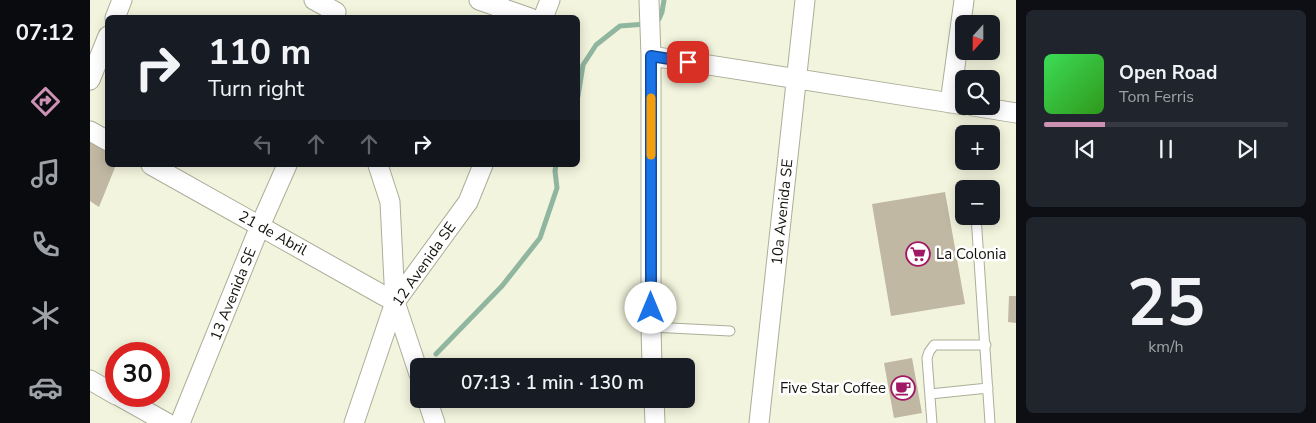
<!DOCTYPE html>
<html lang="en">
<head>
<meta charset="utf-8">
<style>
	body { margin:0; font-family:"Nunito Sans",sans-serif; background:#20242c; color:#f1f3f6; height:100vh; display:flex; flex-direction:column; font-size:19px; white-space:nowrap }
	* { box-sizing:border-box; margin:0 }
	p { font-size:16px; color:#9ea1a6 }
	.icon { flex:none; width:28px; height:28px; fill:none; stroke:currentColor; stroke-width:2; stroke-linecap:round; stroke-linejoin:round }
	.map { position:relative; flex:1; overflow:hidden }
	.sheet { display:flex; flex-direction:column; gap:10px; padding:10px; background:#0d0f14; width:300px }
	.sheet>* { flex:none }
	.top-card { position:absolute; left:15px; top:15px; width:475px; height:152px; border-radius:8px; box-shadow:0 2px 12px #0003; background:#171b24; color:#f1f3f6; overflow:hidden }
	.needle { width:32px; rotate:201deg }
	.controls { position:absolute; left:865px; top:15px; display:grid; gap:10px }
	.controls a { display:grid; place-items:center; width:45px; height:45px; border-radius:8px; background:#171b24; box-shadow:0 2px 12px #0003; font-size:25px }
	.speed { position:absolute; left:15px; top:342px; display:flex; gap:10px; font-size:25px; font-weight:700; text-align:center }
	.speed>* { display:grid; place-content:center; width:65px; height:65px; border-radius:50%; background:#171b24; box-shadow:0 2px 12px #0003; line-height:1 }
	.speed .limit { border:8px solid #d22; background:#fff; color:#111 }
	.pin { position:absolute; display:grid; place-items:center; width:42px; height:42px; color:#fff; margin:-21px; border-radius:10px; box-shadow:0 2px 8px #0006 }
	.me { position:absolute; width:55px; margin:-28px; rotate:0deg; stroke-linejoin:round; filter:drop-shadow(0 0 4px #0008) }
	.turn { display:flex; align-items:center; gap:18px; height:105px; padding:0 20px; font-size:22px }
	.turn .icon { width:65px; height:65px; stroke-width:2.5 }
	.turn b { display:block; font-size:35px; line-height:42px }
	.lanes { display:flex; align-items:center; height:48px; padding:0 20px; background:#0003; justify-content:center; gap:25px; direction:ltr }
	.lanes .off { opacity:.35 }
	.sheet .card { flex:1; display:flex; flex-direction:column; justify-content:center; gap:8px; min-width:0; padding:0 18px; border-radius:8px; background:#20242c }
	.sheet .dial { align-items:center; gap:0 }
	.dial b { font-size:65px; line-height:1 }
	.song { display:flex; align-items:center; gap:15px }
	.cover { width:60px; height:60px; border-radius:8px; background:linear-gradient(135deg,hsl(130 70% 55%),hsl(110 70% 35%)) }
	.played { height:5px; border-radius:2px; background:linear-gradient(90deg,#cd91b4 25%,#363941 25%) }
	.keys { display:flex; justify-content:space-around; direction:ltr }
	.trip { position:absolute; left:320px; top:358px; width:285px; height:50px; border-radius:8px; background:#171b24; box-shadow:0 2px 12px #0003; font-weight:600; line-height:50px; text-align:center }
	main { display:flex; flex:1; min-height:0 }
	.menu { display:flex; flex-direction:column; width:90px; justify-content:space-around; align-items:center; background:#090b0e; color:#9ea1a6 }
	.menu .icon { width:35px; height:35px }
	.menu .selected { color:#cd91b4 }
	.menu b { font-size:22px; color:#f1f3f6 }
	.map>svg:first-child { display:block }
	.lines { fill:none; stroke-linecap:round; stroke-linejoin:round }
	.stream { stroke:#90b6a0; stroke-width:5 }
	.building { fill:#c1b8a3 }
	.lane-casing { stroke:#acae99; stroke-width:11 }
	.street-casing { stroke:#acae99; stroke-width:21 }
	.lane { stroke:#fff; stroke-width:9 }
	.street { stroke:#fff; stroke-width:19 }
	.route-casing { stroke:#114b97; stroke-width:12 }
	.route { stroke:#1a73e8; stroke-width:9 }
	.slow { stroke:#f59e0b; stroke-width:9 }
	.labels { text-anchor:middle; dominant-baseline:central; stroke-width:5; stroke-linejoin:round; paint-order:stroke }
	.street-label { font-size:15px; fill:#13130c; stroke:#fff }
	.poi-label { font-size:15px; fill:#13130c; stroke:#fff; text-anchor:start }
</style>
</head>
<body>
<main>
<nav class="menu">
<b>07:12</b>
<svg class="icon selected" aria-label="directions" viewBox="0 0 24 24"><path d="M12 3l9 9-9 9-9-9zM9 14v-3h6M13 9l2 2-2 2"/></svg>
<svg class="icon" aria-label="music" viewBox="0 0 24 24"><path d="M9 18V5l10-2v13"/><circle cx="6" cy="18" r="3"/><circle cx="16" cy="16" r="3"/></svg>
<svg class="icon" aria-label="phone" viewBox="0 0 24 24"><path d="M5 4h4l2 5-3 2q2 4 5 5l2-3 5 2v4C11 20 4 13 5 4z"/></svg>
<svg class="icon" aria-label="climate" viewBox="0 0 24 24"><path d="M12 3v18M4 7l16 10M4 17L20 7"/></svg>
<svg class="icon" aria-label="car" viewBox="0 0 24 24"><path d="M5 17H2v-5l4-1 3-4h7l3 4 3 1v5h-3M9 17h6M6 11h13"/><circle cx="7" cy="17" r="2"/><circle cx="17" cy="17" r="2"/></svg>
</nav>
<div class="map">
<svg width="926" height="423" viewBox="0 0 926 423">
	<rect width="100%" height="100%" fill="#f2f4dd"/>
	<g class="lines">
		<path class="stream" d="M564 21 569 19 572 12 574 0
			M488 96 493 65 506 45 530 26 556 24
			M346 354 412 286 450 238 467 188 465 171 466 165"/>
	</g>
	<path class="building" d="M0 139 18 148V165H26L9 207 0 201Z
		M855 192 875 304 801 316 782 204Z
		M919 296H926V323L918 322Z
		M822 358 832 413 804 418 794 363Z"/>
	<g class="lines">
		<g class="lane-casing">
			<path id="lane" d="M886 216 900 423
				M561 327 640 331
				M840 394 898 388
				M842 423 837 358 839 352 844 345H896"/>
		</g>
		<g class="street-casing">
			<path id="street" d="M224 0 246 12
				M389 0 440 18
				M559 0 561 56V327L562 366
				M25 18 32 0
				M453 18 460 0
				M561 56 874 105
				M0 80 18 36
				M860 103 874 0
				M883 106 926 113
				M0 131 18 141
				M61 165 305 302
				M288 165 300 202 305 302 329 374
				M0 380 26 395
				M29 396 77 423
				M337 399 345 423
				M564 399 565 423
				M90 423 170 226 197 165
				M264 423 305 302 378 202 393 165
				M669 423 715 0"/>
		</g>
		<use href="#lane" class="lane"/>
		<use href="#street" class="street"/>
	</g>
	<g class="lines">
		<g class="route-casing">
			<path id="route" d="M561 308V56L598 62"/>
		</g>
		<use href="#route" class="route"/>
		<path class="slow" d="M561 155V98"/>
	</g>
	<defs>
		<g id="supermarket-ring" transform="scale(1.25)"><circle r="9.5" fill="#fff" stroke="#a11964" stroke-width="1.5"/><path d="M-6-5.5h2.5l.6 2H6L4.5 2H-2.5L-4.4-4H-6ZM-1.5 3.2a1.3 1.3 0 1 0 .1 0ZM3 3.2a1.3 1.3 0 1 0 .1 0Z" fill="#a11964"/></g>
		<g id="cafe-ring" transform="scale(1.25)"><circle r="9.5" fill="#fff" stroke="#a11964" stroke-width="1.5"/><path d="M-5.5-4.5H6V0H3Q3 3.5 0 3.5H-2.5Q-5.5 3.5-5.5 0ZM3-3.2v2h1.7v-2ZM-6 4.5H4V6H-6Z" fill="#a11964"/></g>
	</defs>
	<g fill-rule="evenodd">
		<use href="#supermarket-ring" x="828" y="254"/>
		<use href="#cafe-ring" x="813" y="388"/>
	</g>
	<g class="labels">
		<g class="street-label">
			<text transform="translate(692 212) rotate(-84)">10a Avenida SE</text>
			<text transform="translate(183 233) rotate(29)">21 de Abril</text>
			<text transform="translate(334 264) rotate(-55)">12 Avenida SE</text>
			<text transform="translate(143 294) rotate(-68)">13 Avenida SE</text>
		</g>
		<g class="poi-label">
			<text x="846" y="254">La Colonia</text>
			<text x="796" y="388" text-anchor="end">Five Star Coffee</text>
		</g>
	</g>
</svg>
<div class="controls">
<a><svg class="needle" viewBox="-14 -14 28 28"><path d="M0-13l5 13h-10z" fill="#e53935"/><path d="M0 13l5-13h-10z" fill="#9ea1a6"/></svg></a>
<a><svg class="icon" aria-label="search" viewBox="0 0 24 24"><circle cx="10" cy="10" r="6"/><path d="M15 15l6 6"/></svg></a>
<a>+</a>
<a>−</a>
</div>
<div class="speed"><div class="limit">30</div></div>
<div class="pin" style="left:598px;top:62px;background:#d93025"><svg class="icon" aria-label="arrive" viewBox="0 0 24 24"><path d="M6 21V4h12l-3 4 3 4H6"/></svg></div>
<svg class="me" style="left:561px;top:308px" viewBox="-20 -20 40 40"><circle r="19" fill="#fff"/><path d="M0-13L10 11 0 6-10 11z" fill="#1a73e8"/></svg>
<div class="trip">07:13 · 1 min · 130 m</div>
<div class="top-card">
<div class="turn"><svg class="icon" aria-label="right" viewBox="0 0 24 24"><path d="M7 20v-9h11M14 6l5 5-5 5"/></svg><div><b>110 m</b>Turn right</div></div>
<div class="lanes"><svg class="icon off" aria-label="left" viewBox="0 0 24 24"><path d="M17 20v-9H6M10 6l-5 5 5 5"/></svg><svg class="icon off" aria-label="ahead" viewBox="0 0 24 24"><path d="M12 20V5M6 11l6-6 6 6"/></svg><svg class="icon off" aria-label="ahead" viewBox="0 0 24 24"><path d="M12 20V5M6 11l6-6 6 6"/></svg><svg class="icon" aria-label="right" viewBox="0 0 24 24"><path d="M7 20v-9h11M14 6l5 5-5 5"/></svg></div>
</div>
</div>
<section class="sheet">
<div class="card">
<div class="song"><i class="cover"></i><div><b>Open Road</b><p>Tom Ferris</p></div></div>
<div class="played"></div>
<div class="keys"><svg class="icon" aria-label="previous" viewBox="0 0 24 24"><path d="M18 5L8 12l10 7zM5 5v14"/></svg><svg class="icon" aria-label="pause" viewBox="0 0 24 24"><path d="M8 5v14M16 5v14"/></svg><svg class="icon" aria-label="next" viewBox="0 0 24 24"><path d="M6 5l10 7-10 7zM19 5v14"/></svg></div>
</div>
<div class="card dial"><b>25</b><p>km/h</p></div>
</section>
</main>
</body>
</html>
